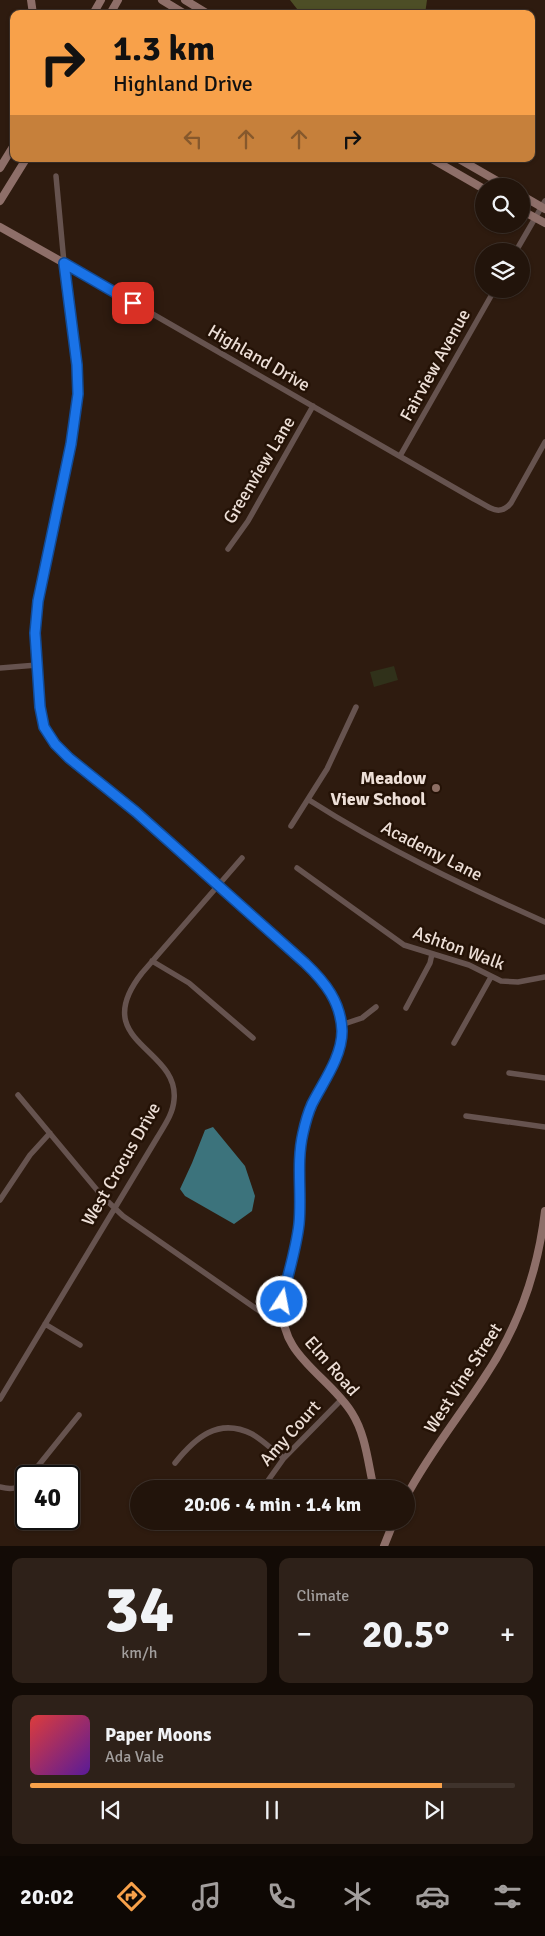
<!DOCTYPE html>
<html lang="en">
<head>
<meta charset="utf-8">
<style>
	body { margin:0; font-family:Signika,sans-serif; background:#2e2119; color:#f1f3f6; height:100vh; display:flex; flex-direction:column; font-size:19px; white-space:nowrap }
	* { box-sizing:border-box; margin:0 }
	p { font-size:16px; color:#a29e9d }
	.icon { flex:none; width:28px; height:28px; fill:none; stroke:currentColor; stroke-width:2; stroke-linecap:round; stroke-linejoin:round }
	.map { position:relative; height:1546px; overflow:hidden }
	.panel { display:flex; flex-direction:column; gap:12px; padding:12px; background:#130b06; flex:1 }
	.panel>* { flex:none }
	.banner { position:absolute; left:10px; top:10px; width:525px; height:152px; border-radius:10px; box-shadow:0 1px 4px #0004,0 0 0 1px #3f332c; background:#f8a14a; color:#111; overflow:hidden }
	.controls { position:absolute; left:475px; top:178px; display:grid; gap:10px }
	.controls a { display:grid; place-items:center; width:55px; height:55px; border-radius:50%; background:#22140b; box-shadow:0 1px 4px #0004,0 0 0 1px #3f332c; font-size:25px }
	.speed { position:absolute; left:15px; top:1465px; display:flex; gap:10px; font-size:25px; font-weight:700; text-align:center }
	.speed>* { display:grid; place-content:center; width:65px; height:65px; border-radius:50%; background:#22140b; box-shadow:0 1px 4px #0004,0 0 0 1px #3f332c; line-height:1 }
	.speed .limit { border:2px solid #111; border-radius:8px; background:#fff; color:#111 }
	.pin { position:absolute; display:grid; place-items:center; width:42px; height:42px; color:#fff; margin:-21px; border-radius:10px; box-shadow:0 2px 8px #0006 }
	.me { position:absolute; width:55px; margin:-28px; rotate:11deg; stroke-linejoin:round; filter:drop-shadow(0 0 4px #0008) }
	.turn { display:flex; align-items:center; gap:18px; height:105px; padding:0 20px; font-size:22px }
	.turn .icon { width:65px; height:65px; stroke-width:2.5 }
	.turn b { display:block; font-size:35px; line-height:42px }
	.lanes { display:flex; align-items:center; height:48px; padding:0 20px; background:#0003; justify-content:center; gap:25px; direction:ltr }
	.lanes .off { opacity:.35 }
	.big { font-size:38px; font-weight:700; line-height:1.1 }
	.panel .widget { flex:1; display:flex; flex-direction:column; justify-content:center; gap:8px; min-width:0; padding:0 18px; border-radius:10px; background:#2e2119 }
	.panel .dial { align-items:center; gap:0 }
	.dial b { font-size:65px; line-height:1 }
	.song { display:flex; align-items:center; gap:15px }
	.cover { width:60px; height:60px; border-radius:8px; background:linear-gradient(135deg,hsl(0 70% 55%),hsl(270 70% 35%)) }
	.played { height:5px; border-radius:2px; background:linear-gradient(90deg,#f8a14a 85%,#3f332c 85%) }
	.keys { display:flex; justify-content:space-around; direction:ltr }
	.heat { display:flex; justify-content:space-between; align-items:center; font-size:28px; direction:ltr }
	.panel .tiles { flex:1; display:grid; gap:12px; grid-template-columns:1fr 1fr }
	.widget:last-child { grid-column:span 2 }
	.trip { position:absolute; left:130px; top:1480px; width:285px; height:50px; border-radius:25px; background:#22140b; box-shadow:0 1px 4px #0004,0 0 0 1px #3f332c; font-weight:700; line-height:50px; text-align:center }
	.tabs { display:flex; height:80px; justify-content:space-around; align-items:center; background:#0e0804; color:#a29e9d }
	.tabs .icon { width:35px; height:35px }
	.tabs .active { color:#f8a14a }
	.tabs b { font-size:22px; color:#f1f3f6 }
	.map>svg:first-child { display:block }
	.green { fill:#30311a }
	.forest { fill:#4d4e26 }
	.water { fill:#3c737c }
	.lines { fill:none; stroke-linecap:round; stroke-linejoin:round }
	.street { stroke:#66534f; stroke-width:5.5 }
	.secondary { stroke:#8e6f69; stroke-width:8 }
	.route-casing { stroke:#114b97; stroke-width:12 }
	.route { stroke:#1a73e8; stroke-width:9 }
	.education-dot { fill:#8d6e63; stroke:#241206; stroke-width:2 }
	.labels { text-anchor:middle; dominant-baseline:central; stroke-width:5; stroke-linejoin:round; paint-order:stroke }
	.street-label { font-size:18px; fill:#eddfd7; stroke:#241206 }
	.poi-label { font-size:18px; font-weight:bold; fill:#eddfd7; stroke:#241206; text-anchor:end }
</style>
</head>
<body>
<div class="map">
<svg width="545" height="1546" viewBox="0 0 545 1546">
	<rect width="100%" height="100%" fill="#2e1b0f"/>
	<path class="green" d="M394 666 398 680 374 687 370 672Z"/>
	<path class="forest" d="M290 0H427L425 14H301Z"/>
	<path class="water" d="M213 1127 245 1166 255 1196 252 1211 234 1224 185 1196 180 1189 192 1163 205 1130Z"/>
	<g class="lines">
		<path class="street" d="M56 176 64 263 474 499C488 506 499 518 511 503L545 442
			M516 251 545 201
			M400 456 495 289
			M228 549 248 521 313 406
			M0 668 37 665
			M309 800C384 848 464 886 545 922
			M291 826 327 769 356 707
			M297 868 404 945 469 965 501 981 518 982 545 977
			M152 961 189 983 253 1038
			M406 1008 430 963 432 954
			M341 1025 362 1018 376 1007
			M454 1043 491 977
			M509 1073 545 1078
			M18 1095 102 1196 123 1216 271 1319 283 1320
			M466 1116 545 1127
			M0 1200 30 1155 50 1133
			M45 1324 80 1345
			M0 1399 157 1138C164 1126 173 1114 174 1100 180 1047 87 1043 142 973L242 858
			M175 1463C195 1438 218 1417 252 1434 263 1440 273 1451 284 1458
			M30 1476 79 1415
			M0 1487C11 1490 18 1489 26 1481
			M262 1489 284 1458 342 1399"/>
		<path class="secondary" d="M31 0 33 14
			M162 0 185 14
			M185 0 208 14
			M93 14 101 0
			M110 14 118 0
			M432 159 484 189
			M459 159 506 186
			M0 168 14 145
			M521 195 545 209
			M0 201 26 159
			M521 210 545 223
			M0 227 64 263 77 365 78 394 71 444 38 601 35 633 40 707 44 727 55 744 69 758 136 812 319 976C333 992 344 1013 342 1035 337 1070 311 1098 303 1133 296 1162 301 1194 299 1223 297 1250 286 1275 283 1301 277 1356 328 1374 352 1413 366 1435 368 1464 374 1489
			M406 1497C428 1455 458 1418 484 1378 518 1328 538 1271 545 1211
			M384 1546 394 1521"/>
	</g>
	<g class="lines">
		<g class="route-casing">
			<path id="route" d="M133 303 64 263 77 365 78 394 71 444 38 601 35 633 40 707 44 727 55 744 69 758 136 812 305 963C325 982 341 1002 342 1031 342 1057 323 1082 312 1104 308 1113 305 1124 303 1133 296 1163 302 1194 299 1224 296 1251 287 1276 282 1302"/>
		</g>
		<use href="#route" class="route"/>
	</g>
	<circle class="education-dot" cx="436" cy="788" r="5"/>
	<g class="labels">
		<g class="street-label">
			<text transform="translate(259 358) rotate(30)">Highland Drive</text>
			<text transform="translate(435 365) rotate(-61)">Fairview Avenue</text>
			<text transform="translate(259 470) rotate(-59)">Greenview Lane</text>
			<text transform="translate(432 851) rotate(27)">Academy Lane</text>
			<text transform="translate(459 948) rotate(20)">Ashton Walk</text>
			<text transform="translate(121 1164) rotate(-60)">West Crocus Drive</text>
			<text transform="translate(332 1366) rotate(49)">Elm Road</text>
			<text transform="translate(463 1378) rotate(-57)">West Vine Street</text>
			<text transform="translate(290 1433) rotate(-48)">Amy Court</text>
		</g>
		<g class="poi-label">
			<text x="426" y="778">Meadow<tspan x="426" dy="21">View School</tspan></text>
		</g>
	</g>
</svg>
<div class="controls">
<a><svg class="icon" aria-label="search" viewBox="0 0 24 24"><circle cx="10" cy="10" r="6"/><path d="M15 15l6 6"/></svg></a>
<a><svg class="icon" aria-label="layers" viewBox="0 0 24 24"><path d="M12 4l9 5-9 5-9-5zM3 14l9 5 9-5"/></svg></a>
</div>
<div class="speed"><div class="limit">40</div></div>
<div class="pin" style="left:133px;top:303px;background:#d93025"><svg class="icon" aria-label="arrive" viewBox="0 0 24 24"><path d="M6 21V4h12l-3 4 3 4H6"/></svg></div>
<svg class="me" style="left:282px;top:1302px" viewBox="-20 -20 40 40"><circle r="17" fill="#1a73e8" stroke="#fff" stroke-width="3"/><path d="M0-11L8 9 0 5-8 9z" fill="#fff"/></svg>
<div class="trip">20:06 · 4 min · 1.4 km</div>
<div class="banner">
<div class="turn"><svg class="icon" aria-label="right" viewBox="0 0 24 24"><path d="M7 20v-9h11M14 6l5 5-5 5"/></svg><div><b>1.3 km</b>Highland Drive</div></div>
<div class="lanes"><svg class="icon off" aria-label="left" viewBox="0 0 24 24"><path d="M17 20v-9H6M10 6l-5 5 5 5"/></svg><svg class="icon off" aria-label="ahead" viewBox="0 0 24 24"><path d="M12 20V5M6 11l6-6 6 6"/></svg><svg class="icon off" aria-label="ahead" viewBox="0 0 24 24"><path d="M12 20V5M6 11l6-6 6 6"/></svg><svg class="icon" aria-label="right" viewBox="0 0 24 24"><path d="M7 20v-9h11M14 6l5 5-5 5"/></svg></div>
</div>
</div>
<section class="panel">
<div class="tiles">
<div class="widget dial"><b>34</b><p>km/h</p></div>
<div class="widget"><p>Climate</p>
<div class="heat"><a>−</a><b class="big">20.5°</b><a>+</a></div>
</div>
<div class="widget">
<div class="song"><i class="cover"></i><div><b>Paper Moons</b><p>Ada Vale</p></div></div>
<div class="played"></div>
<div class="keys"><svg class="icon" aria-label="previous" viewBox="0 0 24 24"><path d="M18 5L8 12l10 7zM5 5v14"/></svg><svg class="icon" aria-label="pause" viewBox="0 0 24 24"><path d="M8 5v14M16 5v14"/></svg><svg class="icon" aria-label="next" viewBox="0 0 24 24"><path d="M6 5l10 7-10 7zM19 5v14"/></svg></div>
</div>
</div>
</section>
<nav class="tabs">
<b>20:02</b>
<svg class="icon active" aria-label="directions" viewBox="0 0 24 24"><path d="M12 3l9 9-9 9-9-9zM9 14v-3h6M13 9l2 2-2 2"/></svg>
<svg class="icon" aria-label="music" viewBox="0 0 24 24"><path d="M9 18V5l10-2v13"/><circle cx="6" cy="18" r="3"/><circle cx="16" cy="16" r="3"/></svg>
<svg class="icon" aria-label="phone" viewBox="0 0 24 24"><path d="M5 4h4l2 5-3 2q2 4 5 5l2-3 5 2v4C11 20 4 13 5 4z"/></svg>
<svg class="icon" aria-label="climate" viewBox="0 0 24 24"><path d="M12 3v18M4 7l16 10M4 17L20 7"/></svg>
<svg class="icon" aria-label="car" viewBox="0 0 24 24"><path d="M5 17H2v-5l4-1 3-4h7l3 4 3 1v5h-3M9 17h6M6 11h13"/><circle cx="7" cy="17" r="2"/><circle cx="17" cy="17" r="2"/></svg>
<svg class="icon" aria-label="filters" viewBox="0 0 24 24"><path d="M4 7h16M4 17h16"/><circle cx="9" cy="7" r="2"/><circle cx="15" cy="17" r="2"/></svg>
</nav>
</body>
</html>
